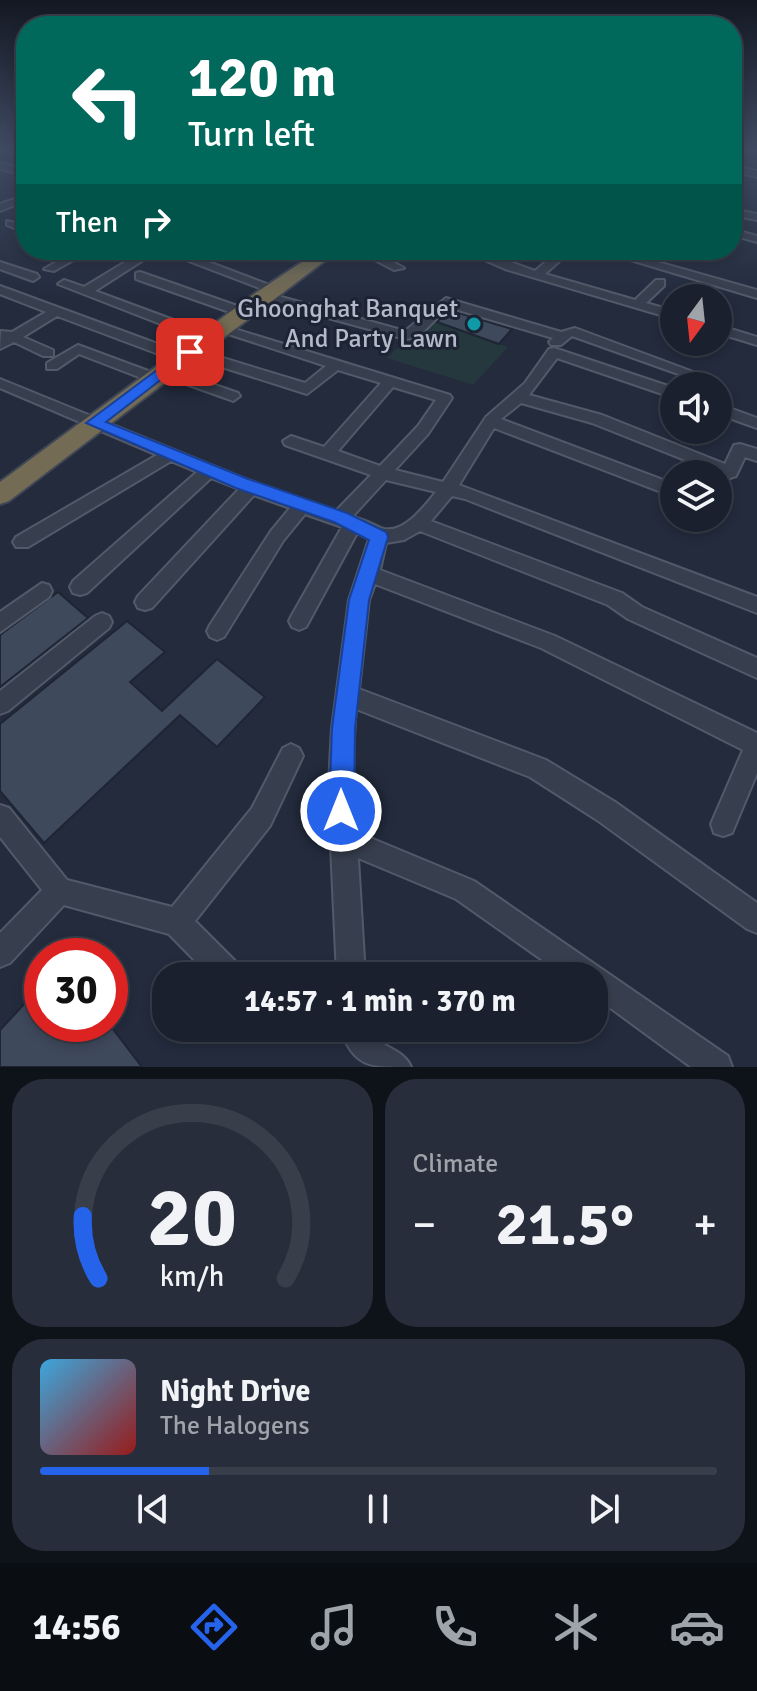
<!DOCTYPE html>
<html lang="en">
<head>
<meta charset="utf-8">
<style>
	body { margin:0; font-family:Signika,sans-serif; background:#272d3a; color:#f1f3f6; height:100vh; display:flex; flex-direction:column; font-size:30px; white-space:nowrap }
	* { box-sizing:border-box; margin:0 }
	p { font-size:26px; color:#9fa3aa }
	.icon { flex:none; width:44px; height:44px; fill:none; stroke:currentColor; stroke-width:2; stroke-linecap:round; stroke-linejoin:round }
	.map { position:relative; height:1067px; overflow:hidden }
	.sheet { display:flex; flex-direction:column; gap:12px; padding:12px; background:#0e1219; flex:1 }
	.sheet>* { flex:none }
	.guide { position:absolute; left:16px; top:16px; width:726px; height:244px; border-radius:32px; box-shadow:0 4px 12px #0003,0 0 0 2px #383e4a; background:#00695c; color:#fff; overflow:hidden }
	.needle { width:52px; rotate:195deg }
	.tools { position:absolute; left:660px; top:284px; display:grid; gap:16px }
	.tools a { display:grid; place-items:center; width:72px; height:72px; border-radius:50%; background:#1a202e; box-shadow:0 4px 12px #0003,0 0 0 2px #383e4a; font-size:40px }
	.speed { position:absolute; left:24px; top:938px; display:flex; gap:16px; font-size:40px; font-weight:700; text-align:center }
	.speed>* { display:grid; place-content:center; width:104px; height:104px; border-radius:50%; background:#1a202e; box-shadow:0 4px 12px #0003,0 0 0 2px #383e4a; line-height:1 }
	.speed .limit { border:12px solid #d22; background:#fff; color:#111 }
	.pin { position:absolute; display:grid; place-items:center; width:68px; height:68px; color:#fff; margin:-34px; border-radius:16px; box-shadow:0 4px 12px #0006 }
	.me { position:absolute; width:88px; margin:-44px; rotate:0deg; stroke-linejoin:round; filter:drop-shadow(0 0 6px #0008) }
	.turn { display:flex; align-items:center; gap:28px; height:168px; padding:0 40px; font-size:36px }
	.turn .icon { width:104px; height:104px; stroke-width:2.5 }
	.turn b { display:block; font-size:56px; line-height:68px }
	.then { display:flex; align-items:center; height:76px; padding:0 40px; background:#0003; gap:16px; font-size:30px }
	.big { font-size:60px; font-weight:700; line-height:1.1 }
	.sheet .card { flex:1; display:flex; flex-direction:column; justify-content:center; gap:12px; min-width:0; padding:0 28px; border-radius:32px; background:#272d3a }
	.sheet .dial { align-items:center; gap:0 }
	.dial svg { height:208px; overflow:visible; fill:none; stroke:#383e4a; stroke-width:7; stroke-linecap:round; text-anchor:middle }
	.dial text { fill:#f1f3f6; stroke:none }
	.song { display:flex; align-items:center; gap:24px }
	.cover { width:96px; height:96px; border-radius:12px; background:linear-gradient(135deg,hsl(200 70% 55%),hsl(0 70% 35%)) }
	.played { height:8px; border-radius:4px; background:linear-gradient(90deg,#2563eb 25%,#383e4a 25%) }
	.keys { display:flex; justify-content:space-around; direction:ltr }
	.heat { display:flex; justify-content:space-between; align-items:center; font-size:44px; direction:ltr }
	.sheet .tiles { flex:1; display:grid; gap:12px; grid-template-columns:1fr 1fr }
	.card:last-child { grid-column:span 2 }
	.trip { position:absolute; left:152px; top:962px; width:456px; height:80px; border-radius:32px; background:#1a202e; box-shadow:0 4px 12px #0003,0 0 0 2px #383e4a; font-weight:700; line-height:80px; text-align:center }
	.tabs { display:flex; height:128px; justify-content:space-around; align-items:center; background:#0a0d12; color:#9fa3aa }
	.tabs .icon { width:56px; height:56px }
	.tabs .on { color:#2563eb }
	.tabs b { font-size:36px; color:#f1f3f6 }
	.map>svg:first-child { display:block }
	.green { fill:#25383e }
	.building { fill:#3f495c; stroke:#1e2534; stroke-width:2 }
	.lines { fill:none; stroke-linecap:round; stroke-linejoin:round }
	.minor-casing { stroke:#525968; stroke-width:4 }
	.highway-casing { stroke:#3f4655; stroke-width:4 }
	.minor { fill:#373e4d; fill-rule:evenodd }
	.highway { fill:#736b54; fill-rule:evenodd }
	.route { fill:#2563eb; stroke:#184099; stroke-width:2 }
	.culture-dot { fill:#0f9aa8; stroke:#1c2332; stroke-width:3 }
	.labels { text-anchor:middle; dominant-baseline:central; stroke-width:6; stroke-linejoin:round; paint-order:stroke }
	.far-poi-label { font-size:26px; fill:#b3b9c8; stroke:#1c2332; text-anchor:end }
</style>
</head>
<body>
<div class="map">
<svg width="757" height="1067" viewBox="0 0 757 1067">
	<rect width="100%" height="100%" fill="#232b3d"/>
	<path class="green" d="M434 321 499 344 508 347 473 385 387 358 408 338 415 340Z"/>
	<path class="building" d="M449 310 512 329 499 344 437 322Z
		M58 592 88 618 0 687V635Z
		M127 621 165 652 130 682 162 711 217 659 265 697 217 747 180 715 44 843 0 791V724Z
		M42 985V1024H109L142 1067H0V1030Z"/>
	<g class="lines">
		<g class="minor-casing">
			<path id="minor" d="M0 163 26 169V175L0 169Z
				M732 165 757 171V177L732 171Z
				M17 198 26 200V206L18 204 0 211V204Z
				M732 209 757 214V220L732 215Z
				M7 221 26 226V233L7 225Z
				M732 229 757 236V242L732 235Z
				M77 250H91L54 271 44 269Z
				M145 250H159L95 291 214 335V341H204L58 284 64 280 84 287Z
				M160 250H177L280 289 270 292Z
				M356 250H371L404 268 394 270Z
				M462 250H478L535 271 557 252H565V256L545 274 635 300 656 280H664V286L646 303 674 311V319L505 269Z
				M597 250H615L757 290V298Z
				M0 262 37 274 39 277 33 281 0 269Z
				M140 272 246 309 248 312 238 315 136 279V273Z
				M0 286 185 354V349L190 348 305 383 326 366 213 329 225 326 450 395 452 398 428 434 395 470 443 482 486 417 525 383 549 349 554 348 674 388V398L557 358 529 395 602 415 725 464 734 445 740 444 757 449V461L745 457 736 476 730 478 592 423 521 403 501 419 674 484V497L494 428 459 485 757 597V613L465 499 452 496 431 521 622 593 642 607 757 658V678L628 619 608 605 420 531 404 540 386 543 380 570 555 636 757 733V773L732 833 723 836 714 833 711 824 743 750 541 648 375 584 369 600 359 689 546 760 615 802 757 903V933L747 929 597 820 530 777 356 709C352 750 353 791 356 832L474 881 728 1056 732 1067H691L594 996V976H565L456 899 358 858 365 976H337L331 846 328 838 331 832 329 784 332 728 349 600 369 539 357 533 306 627 299 630 292 627 289 621 292 615 342 527 305 514 283 541 224 637 217 640 210 637 207 631 210 625 271 531 290 508 254 495 152 608 145 610 138 608 135 602 138 596 239 489 211 478 87 593 80 595 73 593 70 587 73 581 197 472 171 461 28 547H16L13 542 16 537 157 455 0 388V379L248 480 336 511 371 475 285 445 283 441 291 436 324 447 381 383 338 370 307 394 187 356V361H177L57 316 23 337 53 350V356H43L14 342 0 349 1 331 12 332 46 312 0 294ZM393 387 436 400 418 426 380 466 338 451ZM386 480 436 492C424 507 402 536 381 528 371 524 362 518 352 517Z
				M692 289 698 293 694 298H682Z
				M263 292 405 331 446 298 561 332 575 328 696 373 689 377 684 376 572 336 561 345H551L549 342 553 338 448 307 418 337 405 339 259 299V293Z
				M718 325 757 337V345L718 333Z
				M78 345 159 375 161 378 154 382 149 381 79 354 57 369H47V363Z
				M163 367 238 393 240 396 233 401 228 399 158 374 156 371Z
				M718 404 757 418V428L718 414Z
				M42 583 49 585 52 591 49 597 0 632V612Z
				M102 613 109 616 112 622 109 628 8 711 0 714V691L95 616Z
				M291 744 299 748 303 756 270 826 195 921 240 966 244 976H210L169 934 64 905 10 963 0 967V933L42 890 0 837V805L9 808 67 880 172 907 252 808 283 748Z
				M339 1028H369C376 1048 403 1047 411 1067 366 1067 356 1067 339 1028Z"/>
		</g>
		<g class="highway-casing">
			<path id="highway" d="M320 250H339L9 501 0 504V482L257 292Z"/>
		</g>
		<use href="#minor" class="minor"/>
		<use href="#highway" class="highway"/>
	</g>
	<linearGradient id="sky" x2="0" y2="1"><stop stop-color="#131822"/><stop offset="0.5" stop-color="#3f4a62"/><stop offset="1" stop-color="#3f4a62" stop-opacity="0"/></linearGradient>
	<rect width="757" height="299" fill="url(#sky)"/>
	<path class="route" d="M185 349 197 352 106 422 248 479 347 513 386 532 388 537 369 600 355 728 354 811 350 819 341 823 332 819 329 811 332 728 349 600 369 540 334 522 236 488 86 423Z"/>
	<circle class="culture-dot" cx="474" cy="324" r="8"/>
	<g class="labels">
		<g class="far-poi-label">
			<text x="458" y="309">Ghoonghat Banquet<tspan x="458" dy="30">And Party Lawn</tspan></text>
		</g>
	</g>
</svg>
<div class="tools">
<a><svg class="needle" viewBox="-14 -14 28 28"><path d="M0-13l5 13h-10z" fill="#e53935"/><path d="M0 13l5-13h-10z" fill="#9fa3aa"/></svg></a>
<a><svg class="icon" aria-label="sound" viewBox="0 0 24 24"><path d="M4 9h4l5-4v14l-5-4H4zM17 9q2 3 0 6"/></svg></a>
<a><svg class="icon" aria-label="layers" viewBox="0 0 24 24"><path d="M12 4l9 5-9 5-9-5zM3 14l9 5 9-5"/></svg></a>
</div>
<div class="speed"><div class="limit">30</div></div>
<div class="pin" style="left:190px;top:352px;background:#d93025"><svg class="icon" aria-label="arrive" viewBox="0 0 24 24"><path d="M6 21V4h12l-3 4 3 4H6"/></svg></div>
<svg class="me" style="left:341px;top:811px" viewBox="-20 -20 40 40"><circle r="17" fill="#2563eb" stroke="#fff" stroke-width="3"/><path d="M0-11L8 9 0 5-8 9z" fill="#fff"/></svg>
<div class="trip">14:57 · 1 min · 370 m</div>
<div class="guide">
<div class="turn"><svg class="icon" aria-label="left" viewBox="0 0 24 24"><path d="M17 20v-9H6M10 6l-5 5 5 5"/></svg><div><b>120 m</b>Turn left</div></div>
<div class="then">Then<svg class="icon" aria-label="right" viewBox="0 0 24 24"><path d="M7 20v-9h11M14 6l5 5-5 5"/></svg></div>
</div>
</div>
<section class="sheet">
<div class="tiles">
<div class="card dial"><svg viewBox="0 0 100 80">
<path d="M14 69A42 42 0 1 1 86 69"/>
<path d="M14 69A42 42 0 0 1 8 45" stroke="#2563eb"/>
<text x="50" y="56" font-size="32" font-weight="700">20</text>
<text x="50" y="72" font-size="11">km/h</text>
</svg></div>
<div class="card"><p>Climate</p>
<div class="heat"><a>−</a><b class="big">21.5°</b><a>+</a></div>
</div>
<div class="card">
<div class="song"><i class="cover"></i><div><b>Night Drive</b><p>The Halogens</p></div></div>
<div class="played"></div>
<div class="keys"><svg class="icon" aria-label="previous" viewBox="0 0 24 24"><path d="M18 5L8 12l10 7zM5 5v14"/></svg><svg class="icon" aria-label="pause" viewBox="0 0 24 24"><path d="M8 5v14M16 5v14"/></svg><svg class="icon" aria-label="next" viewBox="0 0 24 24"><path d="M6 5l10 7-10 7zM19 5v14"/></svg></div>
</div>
</div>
</section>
<nav class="tabs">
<b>14:56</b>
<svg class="icon on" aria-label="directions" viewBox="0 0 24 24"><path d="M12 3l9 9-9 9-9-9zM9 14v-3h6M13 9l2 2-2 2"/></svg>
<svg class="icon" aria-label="music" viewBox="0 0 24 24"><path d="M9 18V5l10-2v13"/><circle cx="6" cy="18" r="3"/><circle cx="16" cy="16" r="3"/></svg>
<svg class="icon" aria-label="phone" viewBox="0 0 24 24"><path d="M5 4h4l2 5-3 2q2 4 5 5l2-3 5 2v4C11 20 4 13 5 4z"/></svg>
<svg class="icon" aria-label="climate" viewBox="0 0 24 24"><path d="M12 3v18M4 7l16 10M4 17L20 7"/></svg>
<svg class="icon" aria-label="car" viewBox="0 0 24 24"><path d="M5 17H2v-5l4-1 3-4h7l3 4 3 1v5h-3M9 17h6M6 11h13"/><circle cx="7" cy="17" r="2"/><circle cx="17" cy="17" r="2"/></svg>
</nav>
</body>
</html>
